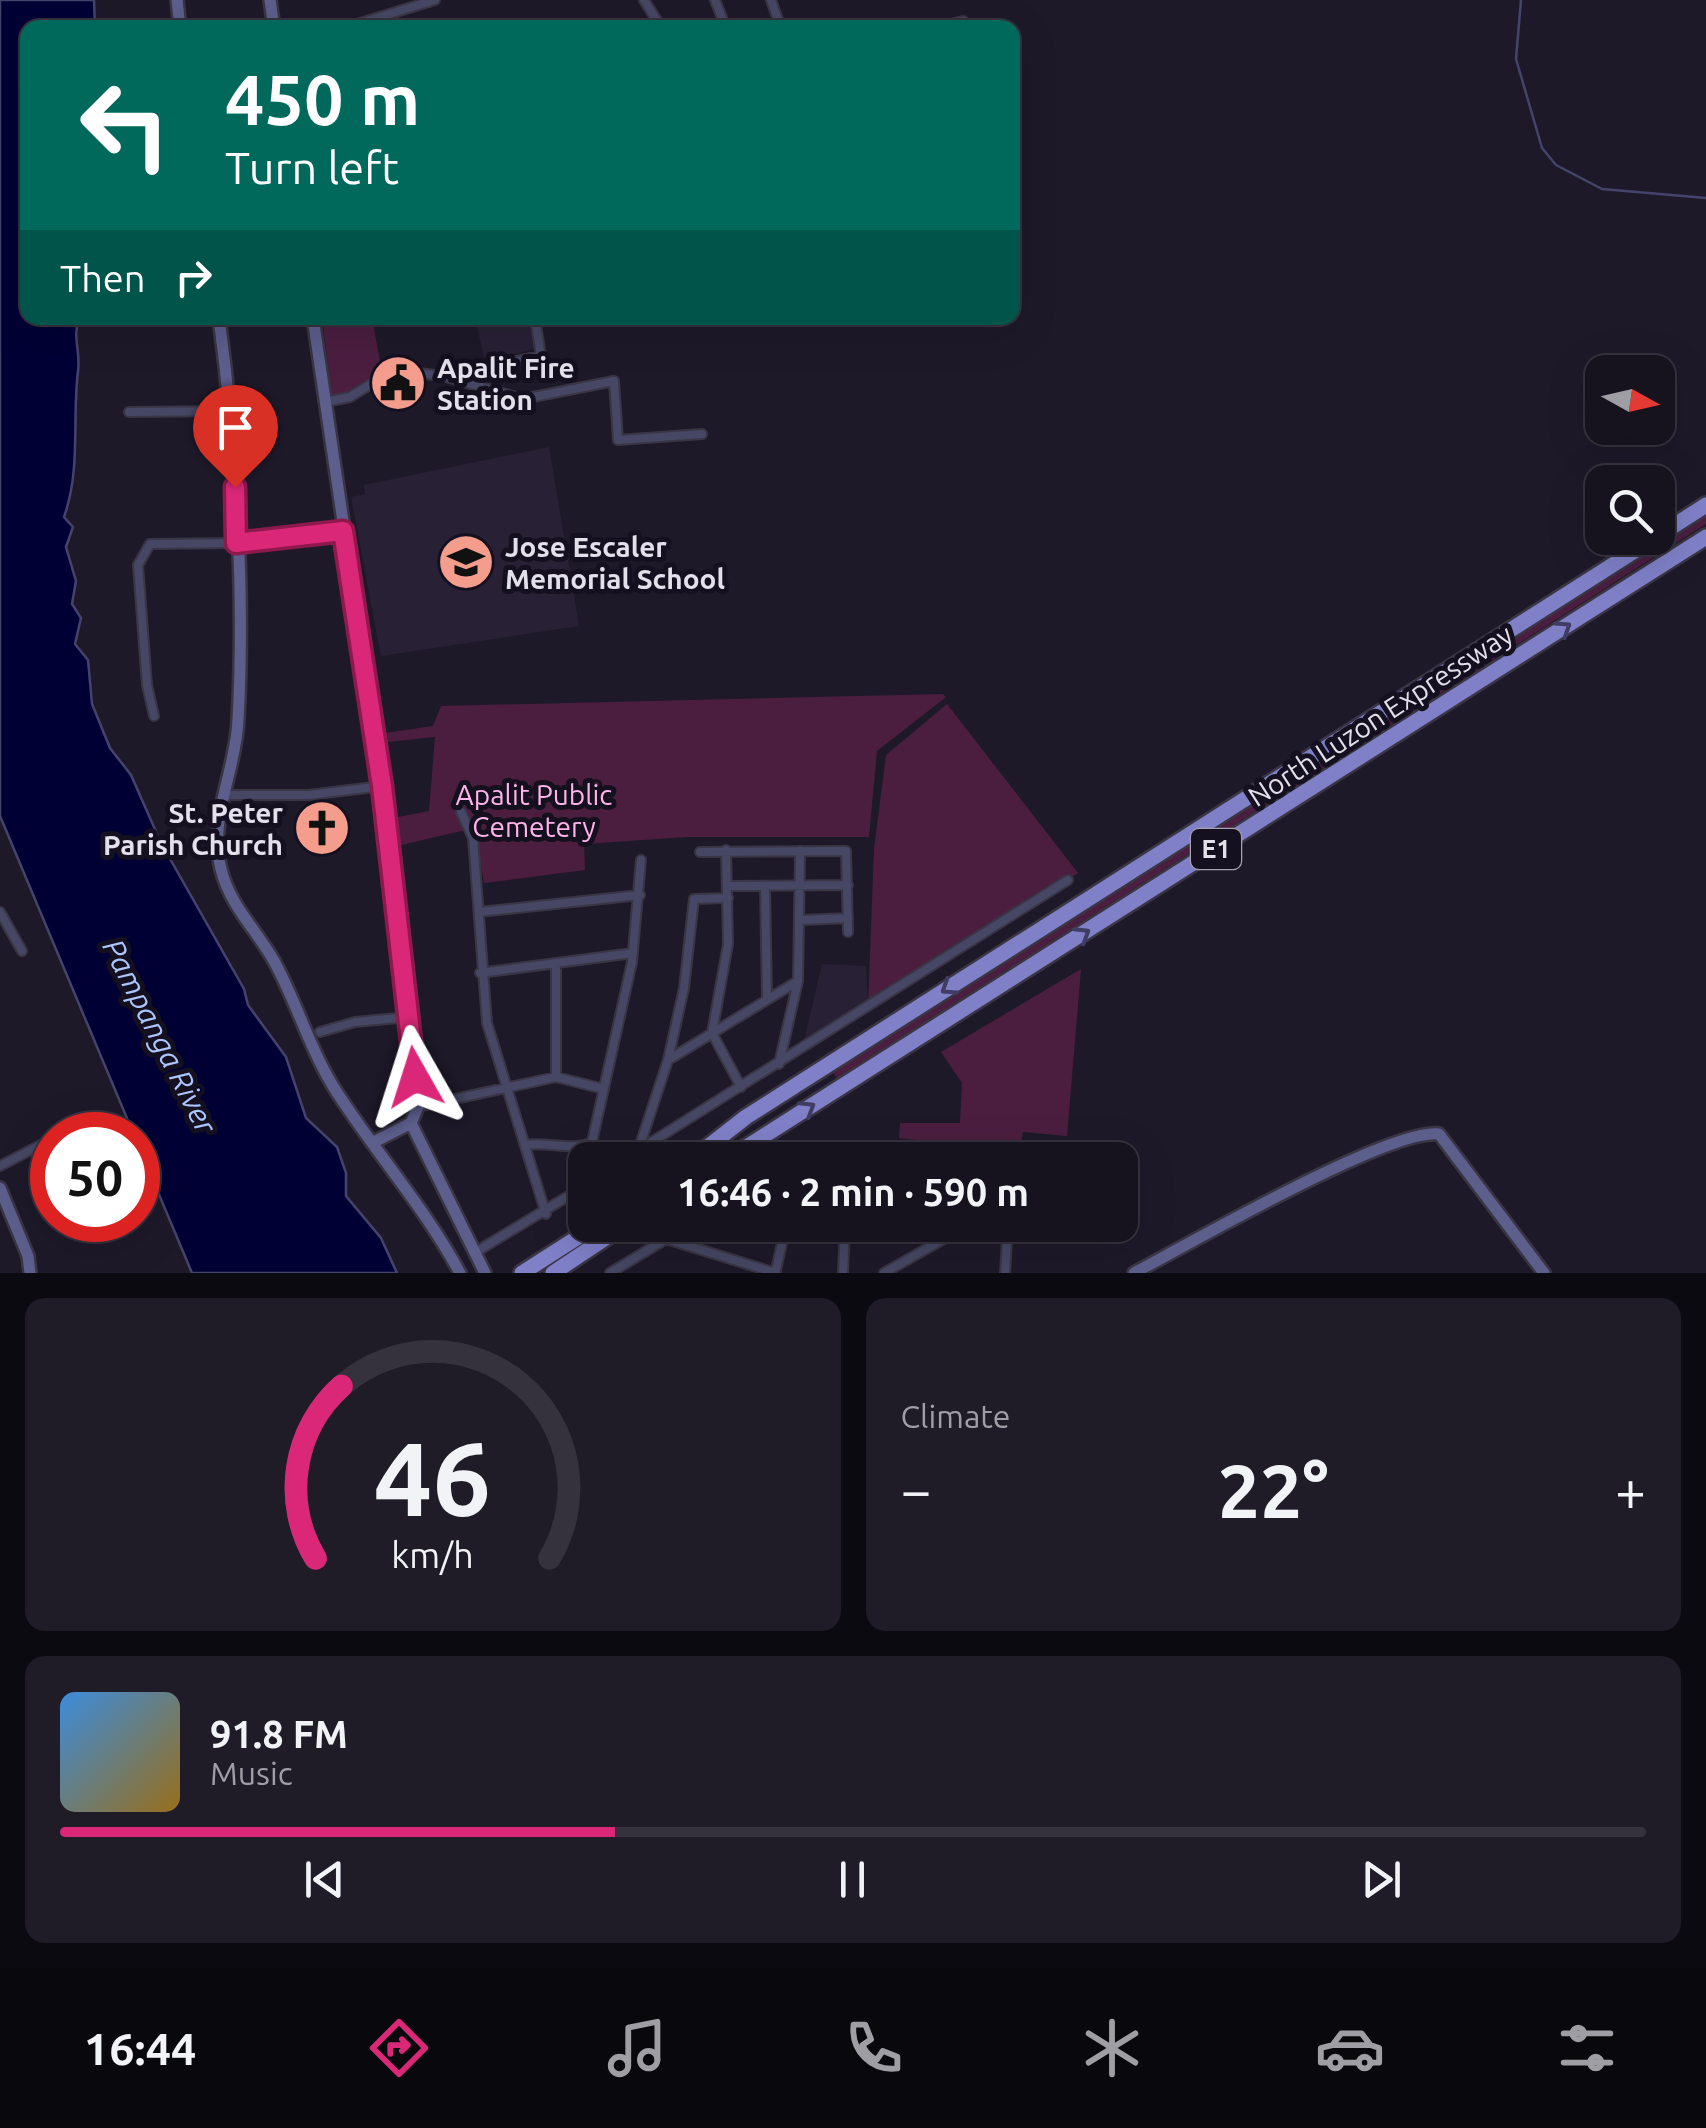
<!DOCTYPE html>
<html lang="en">
<head>
<meta charset="utf-8">
<style>
	body { margin:0; font-family:Ubuntu,sans-serif; background:#1f1c28; color:#f1f3f6; height:100vh; display:flex; flex-direction:column; font-size:38px; white-space:nowrap }
	* { box-sizing:border-box; margin:0 }
	p { font-size:32px; color:#9e9ea4 }
	.icon { flex:none; width:55px; height:55px; fill:none; stroke:currentColor; stroke-width:2; stroke-linecap:round; stroke-linejoin:round }
	.map { position:relative; height:1273px; overflow:hidden }
	.side { display:flex; flex-direction:column; gap:25px; padding:25px; background:#0c0a11; flex:1 }
	.side>* { flex:none }
	.guide { position:absolute; left:20px; top:20px; width:1000px; height:305px; border-radius:20px; box-shadow:0 10px 40px #0002,0 0 0 2px #35323d; background:#00695c; color:#fff; overflow:hidden }
	.needle { width:65px; rotate:98deg }
	.controls { position:absolute; left:1585px; top:355px; display:grid; gap:20px }
	.controls a { display:grid; place-items:center; width:90px; height:90px; border-radius:20px; background:#16131f; box-shadow:0 10px 40px #0002,0 0 0 2px #35323d; font-size:50px }
	.speed { position:absolute; left:30px; top:1112px; display:flex; gap:20px; font-size:50px; font-weight:700; text-align:center }
	.speed>* { display:grid; place-content:center; width:130px; height:130px; border-radius:50%; background:#16131f; box-shadow:0 10px 40px #0002,0 0 0 2px #35323d; line-height:1 }
	.speed .limit { border:15px solid #d22; background:#fff; color:#111 }
	.pin { position:absolute; display:grid; place-items:center; width:85px; height:85px; color:#fff; margin:-102px -42px; border-radius:50% 50% 50% 0; rotate:-45deg; box-shadow:0 0 10px #0007 }
	.pin .icon { rotate:45deg }
	.me { position:absolute; width:110px; margin:-55px; rotate:354deg; stroke-linejoin:round; filter:drop-shadow(0 0 8px #0008) }
	.turn { display:flex; align-items:center; gap:35px; height:210px; padding:0 40px; font-size:45px }
	.turn .icon { width:130px; height:130px; stroke-width:2.5 }
	.turn b { display:block; font-size:70px; line-height:85px }
	.then { display:flex; align-items:center; height:95px; padding:0 40px; background:#0003; gap:20px; font-size:38px }
	.big { font-size:75px; font-weight:700; line-height:1.1 }
	.side .widget { flex:1; display:flex; flex-direction:column; justify-content:center; gap:15px; min-width:0; padding:0 35px; border-radius:20px; background:#1f1c28 }
	.side .dial { align-items:center; gap:0 }
	.dial svg { height:260px; overflow:visible; fill:none; stroke:#35323d; stroke-width:7; stroke-linecap:round; text-anchor:middle }
	.dial text { fill:#f1f3f6; stroke:none }
	.song { display:flex; align-items:center; gap:30px }
	.cover { width:120px; height:120px; border-radius:15px; background:linear-gradient(135deg,hsl(210 70% 55%),hsl(40 70% 35%)) }
	.played { height:10px; border-radius:5px; background:linear-gradient(90deg,#db2777 35%,#35323d 35%) }
	.keys { display:flex; justify-content:space-around; direction:ltr }
	.heat { display:flex; justify-content:space-between; align-items:center; font-size:55px; direction:ltr }
	.side .tiles { flex:1; display:grid; gap:25px; grid-template-columns:1fr 1fr }
	.widget:last-child { grid-column:span 2 }
	.trip { position:absolute; left:568px; top:1142px; width:570px; height:100px; border-radius:20px; background:#16131f; box-shadow:0 10px 40px #0002,0 0 0 2px #35323d; font-weight:700; line-height:100px; text-align:center }
	.dock { display:flex; height:160px; justify-content:space-around; align-items:center; background:#09080c; color:#9e9ea4 }
	.dock .icon { width:70px; height:70px }
	.dock .current { color:#db2777 }
	.dock b { font-size:45px; color:#f1f3f6 }
	.map>svg:first-child { display:block }
	.built { fill:#282136 }
	.green { fill:#4b1e40 }
	.water { fill:#000035; stroke:#44436c; stroke-width:2.5 }
	.lines { fill:none; stroke-linecap:round; stroke-linejoin:round }
	.stream { stroke:#44436c; stroke-width:2.5 }
	.street-casing { stroke:#3a3544; stroke-width:12 }
	.secondary-casing { stroke:#3a3544; stroke-width:16 }
	.highway-casing { stroke:#3a3544; stroke-width:20 }
	.street { stroke:#454764; stroke-width:8 }
	.secondary { stroke:#5c5e8c; stroke-width:11 }
	.highway { stroke:#7f80c8; stroke-width:15 }
	.oneway { stroke:#3f3d63 }
	.route-casing { stroke:#8e194d; stroke-width:25 }
	.route { stroke:#db2777; stroke-width:18 }
	.labels { text-anchor:middle; dominant-baseline:central; stroke-width:10; stroke-linejoin:round; paint-order:stroke }
	.shield { fill:#15101f; stroke:#a5a2ae; stroke-width:2.5 }
	.shield-label { font-size:25px; font-weight:bold; fill:#e3e0eb }
	.poi-label { font-size:28px; font-weight:bold; fill:#e3e0eb; stroke:#15101f; text-anchor:start }
	.street-label { font-size:28px; fill:#e3e0eb; stroke:#15101f }
	.park-label { font-size:28px; fill:#feb3e9; stroke:#15101f }
	.water-label { font-size:30px; font-style:italic; fill:#aac6fd; stroke:#15101f }
</style>
</head>
<body>
<div class="map">
<svg width="1706" height="1273" viewBox="0 0 1706 1273">
	<rect width="100%" height="100%" fill="#1e1929"/>
	<path class="built" d="M475 318H531L540 347 485 362Z
		M549 447 579 626 381 656 351 497 365 494 364 485Z
		M822 964 866 966 868 1006 803 1045Z"/>
	<path class="green" d="M322 318H372L382 372 356 390 332 395Z
		M1706 515V524L837 1078 833 1072Z
		M943 694 946 697 877 751 869 837H687L584 844 585 870 484 883 474 828 397 846 393 818 429 811 435 737 378 743 377 734 433 726 441 706Z
		M947 704 1078 873 868 1006 874 849 886 755Z
		M1081 969 1067 1136 1023 1132 1018 1160H942L941 1143 899 1138 900 1123H960L962 1083 941 1052Z"/>
	<path class="water" d="M0 0H94L95 27 28 28V318H79C72 337 81 353 78 371 72 421 81 469 64 517L73 527 66 547 76 581 72 604 81 618 75 644 88 660 92 704 110 748 131 775 161 843 244 989 248 1005 286 1057 306 1118 337 1147 346 1173V1196L381 1238 397 1273H192L0 816Z"/>
	<g class="lines">
		<path class="stream" d="M1521 0 1516 59 1542 148 1556 165 1602 189 1706 198"/>
		<g class="street-casing">
			<path id="street" d="M644 0 661 27
				M715 0 726 28
				M771 0 781 28
				M344 28 435 0
				M935 28 963 21
				M448 375 541 356 535 318
				M325 402 350 397 387 374 402 371 443 376 523 399 614 381 618 440 702 434
				M129 412 229 411
				M154 716 147 685 138 565 150 544 236 543 343 531
				M223 795H309L382 786
				M461 812 473 838 487 1023 546 1214
				M726 850 728 944 712 1033 741 1087
				M700 852 846 851 848 932
				M728 886 848 885
				M765 886 767 999
				M0 912 22 951
				M479 912 640 895
				M802 920 848 918
				M480 973 633 953
				M320 1032 355 1022 409 1017
				M668 1060 798 981
				M779 1064 798 981 800 851
				M556 1077V963
				M418 1107 556 1077 604 1089
				M61 1135 79 1127
				M526 1145C546 1141 575 1152 592 1142L632 962 641 860
				M639 1148 668 1060 684 988 694 899 728 898
				M623 1160 1068 880
				M800 1160 802 1152
				M850 1160 851 1157
				M0 1166 52 1139
				M474 1253 585 1186
				M776 1270 786 1225
				M610 1273 666 1239 776 1273
				M843 1273 845 1225
				M884 1273 949 1236 953 1225
				M1005 1273 1008 1225"/>
		</g>
		<g class="secondary-casing">
			<path id="secondary" d="M177 0 180 28
				M270 0 274 28
				M219 318C236 444 245 593 238 720 236 771 208 818 221 869 230 906 256 929 274 961 297 1003 310 1050 336 1091 376 1153 425 1208 460 1273
				M313 318 382 786 418 1107 411 1123 485 1273
				M372 1143 411 1123
				M0 1188 28 1256 30 1273
				M1134 1273C1189 1244 1390 1128 1439 1134L1544 1273"/>
		</g>
		<g class="highway-casing">
			<path id="highway" d="M1658 536 1706 505
				M691 1160 746 1117 1655 538
				M726 1160 1706 537
				M522 1273 597 1225
				M553 1273 625 1225"/>
		</g>
		<use href="#street" class="street"/>
		<use href="#secondary" class="secondary"/>
		<use href="#highway" class="highway"/>
	</g>
	<defs><path id="oneway-chevron" d="M-2-3.5L2.5 0L-2 3.5" fill="none" stroke-width="1.6" stroke-linecap="round" stroke-linejoin="round" transform="scale(2.5)"/></defs>
	<g class="oneway">
		<use href="#oneway-chevron" transform="translate(1564 628) rotate(-33)"/>
		<use href="#oneway-chevron" transform="translate(1083 934) rotate(-32)"/>
		<use href="#oneway-chevron" transform="translate(948 988) rotate(147)"/>
		<use href="#oneway-chevron" transform="translate(808 1108) rotate(-32)"/>
	</g>
	<g class="lines">
		<g class="route-casing">
			<path id="route" d="M235 487 236 543 343 531 382 786 415 1077"/>
		</g>
		<use href="#route" class="route"/>
	</g>
	<defs>
		<g id="civic-disc" transform="scale(2.875)"><circle r="9.5" fill="#f49d8c" stroke="#15101f"/><path d="M-.6-6.5H3V-4.5H.6V-3L4-1V1h2V6H-6V1h2V-1L-.6-3ZM-1.2 2.5V6h2.4V2.5Z" fill="#111"/></g>
		<g id="school-disc" transform="scale(2.875)"><circle r="9.5" fill="#f49d8c" stroke="#15101f"/><path d="M0-5L7-2L0 1L-7-2ZM-4 1L0 2.5L4 1V4Q0 6-4 4Z" fill="#111"/></g>
		<g id="church-disc" transform="scale(2.875)"><circle r="9.5" fill="#f49d8c" stroke="#15101f"/><path d="M-1.2-6h2.4v3.5h3.3v2.4h-3.3V6h-2.4V-.1h-3.3v-2.4h3.3Z" fill="#111"/></g>
	</defs>
	<g fill-rule="evenodd">
		<use href="#civic-disc" x="398" y="383"/>
		<use href="#school-disc" x="466" y="562"/>
		<use href="#church-disc" x="322" y="828"/>
	</g>
	<g class="labels">
		<rect class="shield" x="1191" y="829" width="50" height="40" rx="8"/>
		<g class="shield-label">
			<text x="1216" y="849">E1</text>
		</g>
		<g class="poi-label">
			<text x="437" y="367">Apalit Fire<tspan x="437" dy="32">Station</tspan></text>
			<text x="505" y="546">Jose Escaler<tspan x="505" dy="32">Memorial School</tspan></text>
			<text x="283" y="812" text-anchor="end">St. Peter<tspan x="283" dy="32">Parish Church</tspan></text>
		</g>
		<g class="street-label">
			<text transform="translate(1380 715) rotate(-33)">North Luzon Expressway</text>
		</g>
		<g class="park-label">
			<text x="534" y="794">Apalit Public<tspan x="534" dy="32">Cemetery</tspan></text>
		</g>
		<g class="water-label">
			<text transform="translate(160 1036) rotate(63)">Pampanga River</text>
		</g>
	</g>
</svg>
<div class="controls">
<a><svg class="needle" viewBox="-14 -14 28 28"><path d="M0-13l5 13h-10z" fill="#e53935"/><path d="M0 13l5-13h-10z" fill="#9e9ea4"/></svg></a>
<a><svg class="icon" aria-label="search" viewBox="0 0 24 24"><circle cx="10" cy="10" r="6"/><path d="M15 15l6 6"/></svg></a>
</div>
<div class="speed"><div class="limit">50</div></div>
<div class="pin" style="left:235px;top:487px;background:#d93025"><svg class="icon" aria-label="arrive" viewBox="0 0 24 24"><path d="M6 21V4h12l-3 4 3 4H6"/></svg></div>
<svg class="me" style="left:415px;top:1077px" viewBox="-20 -20 40 40"><path d="M0-17L14 15 0 8-14 15z" fill="#db2777" stroke="#fff" stroke-width="4"/></svg>
<div class="trip">16:46 · 2 min · 590 m</div>
<div class="guide">
<div class="turn"><svg class="icon" aria-label="left" viewBox="0 0 24 24"><path d="M17 20v-9H6M10 6l-5 5 5 5"/></svg><div><b>450 m</b>Turn left</div></div>
<div class="then">Then<svg class="icon" aria-label="right" viewBox="0 0 24 24"><path d="M7 20v-9h11M14 6l5 5-5 5"/></svg></div>
</div>
</div>
<section class="side">
<div class="tiles">
<div class="widget dial"><svg viewBox="0 0 100 80">
<path d="M14 69A42 42 0 1 1 86 69"/>
<path d="M14 69A42 42 0 0 1 22 16" stroke="#db2777"/>
<text x="50" y="56" font-size="32" font-weight="700">46</text>
<text x="50" y="72" font-size="11">km/h</text>
</svg></div>
<div class="widget"><p>Climate</p>
<div class="heat"><a>−</a><b class="big">22°</b><a>+</a></div>
</div>
<div class="widget">
<div class="song"><i class="cover"></i><div><b>91.8 FM</b><p>Music</p></div></div>
<div class="played"></div>
<div class="keys"><svg class="icon" aria-label="previous" viewBox="0 0 24 24"><path d="M18 5L8 12l10 7zM5 5v14"/></svg><svg class="icon" aria-label="pause" viewBox="0 0 24 24"><path d="M8 5v14M16 5v14"/></svg><svg class="icon" aria-label="next" viewBox="0 0 24 24"><path d="M6 5l10 7-10 7zM19 5v14"/></svg></div>
</div>
</div>
</section>
<nav class="dock">
<b>16:44</b>
<svg class="icon current" aria-label="directions" viewBox="0 0 24 24"><path d="M12 3l9 9-9 9-9-9zM9 14v-3h6M13 9l2 2-2 2"/></svg>
<svg class="icon" aria-label="music" viewBox="0 0 24 24"><path d="M9 18V5l10-2v13"/><circle cx="6" cy="18" r="3"/><circle cx="16" cy="16" r="3"/></svg>
<svg class="icon" aria-label="phone" viewBox="0 0 24 24"><path d="M5 4h4l2 5-3 2q2 4 5 5l2-3 5 2v4C11 20 4 13 5 4z"/></svg>
<svg class="icon" aria-label="climate" viewBox="0 0 24 24"><path d="M12 3v18M4 7l16 10M4 17L20 7"/></svg>
<svg class="icon" aria-label="car" viewBox="0 0 24 24"><path d="M5 17H2v-5l4-1 3-4h7l3 4 3 1v5h-3M9 17h6M6 11h13"/><circle cx="7" cy="17" r="2"/><circle cx="17" cy="17" r="2"/></svg>
<svg class="icon" aria-label="filters" viewBox="0 0 24 24"><path d="M4 7h16M4 17h16"/><circle cx="9" cy="7" r="2"/><circle cx="15" cy="17" r="2"/></svg>
</nav>
</body>
</html>
